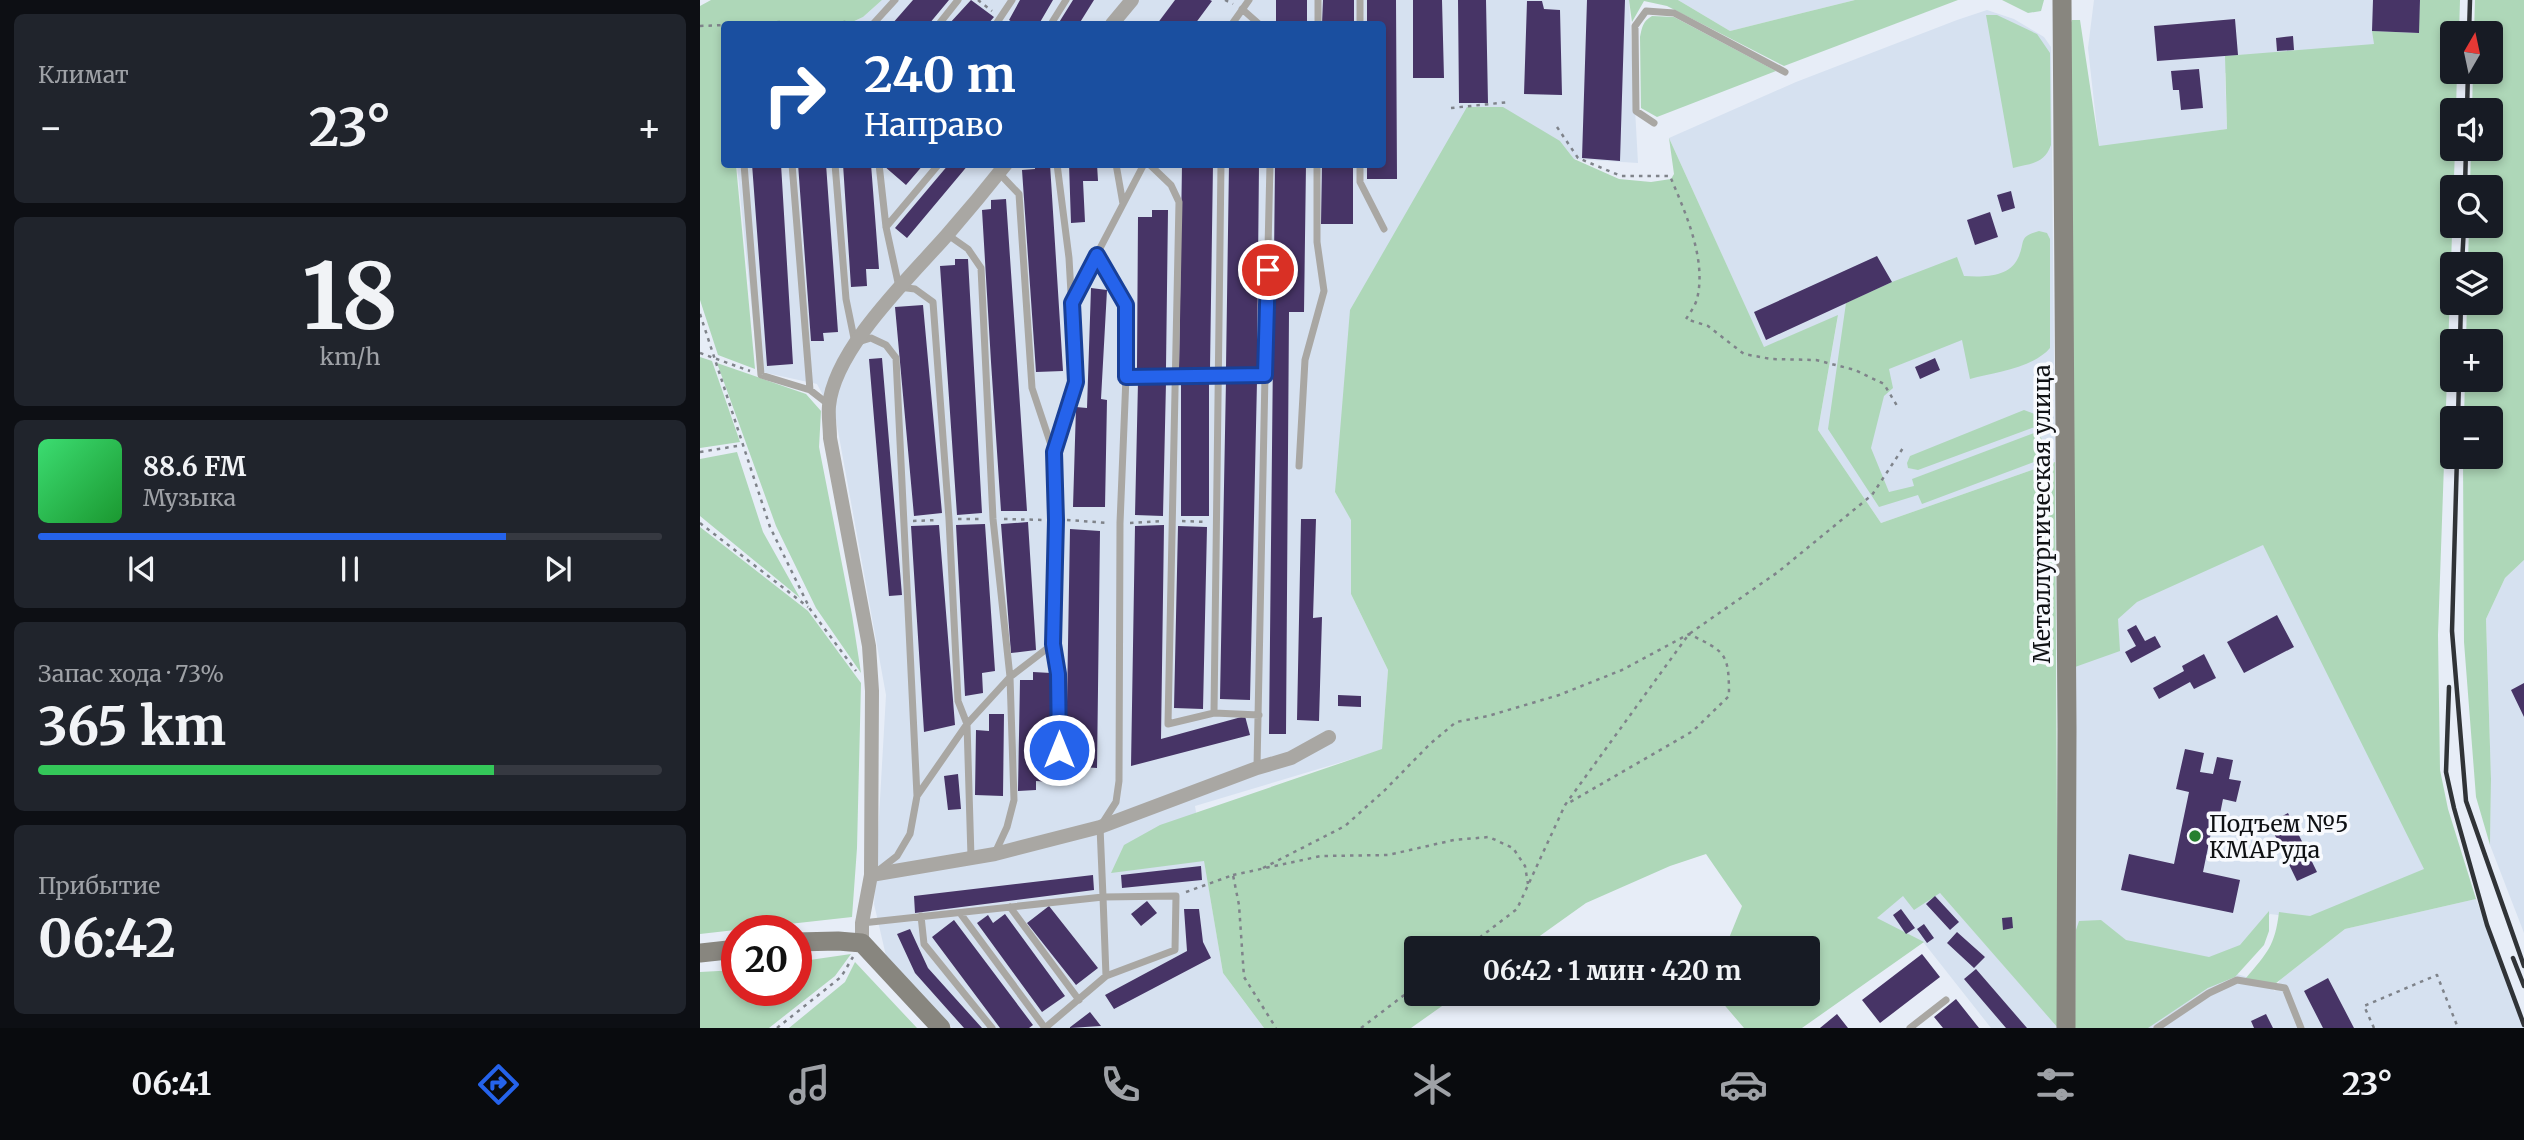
<!DOCTYPE html>
<html lang="ru">
<head>
<meta charset="utf-8">
<style>
	body { margin:0; font-family:Merriweather,serif; background:#20242c; color:#f1f3f6; height:100vh; display:flex; flex-direction:column; font-size:26px; white-space:nowrap }
	* { box-sizing:border-box; margin:0 }
	p { font-size:23px; color:#9ea1a6 }
	.icon { flex:none; width:38px; height:38px; fill:none; stroke:currentColor; stroke-width:2; stroke-linecap:round; stroke-linejoin:round }
	.map { position:relative; flex:1; overflow:hidden }
	.drawer { display:flex; flex-direction:column; gap:14px; padding:14px; background:#0d0f14; width:700px }
	.drawer>* { flex:none }
	.guide { position:absolute; left:21px; top:21px; width:665px; height:147px; border-radius:7px; box-shadow:0 4px 10px #0003; background:#1a4fa0; color:#fff; overflow:hidden }
	.needle { width:46px; rotate:9deg }
	.buttons { position:absolute; left:1740px; top:21px; display:grid; gap:14px }
	.buttons a { display:grid; place-items:center; width:63px; height:63px; border-radius:7px; background:#171b24; box-shadow:0 4px 10px #0003; font-size:35px }
	.speed { position:absolute; left:21px; top:915px; display:flex; gap:14px; font-size:35px; font-weight:700; text-align:center }
	.speed>* { display:grid; place-content:center; width:91px; height:91px; border-radius:50%; background:#171b24; box-shadow:0 4px 10px #0003; line-height:1 }
	.speed .limit { border:10px solid #d22; background:#fff; color:#111 }
	.pin { position:absolute; display:grid; place-items:center; width:60px; height:60px; color:#fff; margin:-30px; border:4px solid #fff; border-radius:50%; box-shadow:0 2px 7px #0007 }
	.me { position:absolute; width:77px; margin:-38px; rotate:0deg; stroke-linejoin:round; filter:drop-shadow(0 0 5px #0008) }
	.turn { display:flex; align-items:center; gap:24px; height:147px; padding:0 28px; font-size:32px }
	.turn .icon { width:91px; height:91px; stroke-width:2.5 }
	.turn b { display:block; font-size:49px; line-height:60px }
	.big { font-size:52px; font-weight:700; line-height:1.1 }
	.drawer .widget { flex:1; display:flex; flex-direction:column; justify-content:center; gap:10px; min-width:0; padding:0 24px; border-radius:10px; background:#20242c }
	.drawer .dial { align-items:center; gap:0 }
	.dial b { font-size:91px; line-height:1 }
	.song { display:flex; align-items:center; gap:21px }
	.cover { width:84px; height:84px; border-radius:10px; background:linear-gradient(135deg,hsl(140 70% 55%),hsl(130 70% 35%)) }
	.played { height:7px; border-radius:4px; background:linear-gradient(90deg,#2563eb 75%,#363941 75%) }
	.keys { display:flex; justify-content:space-around; direction:ltr }
	.heat { display:flex; justify-content:space-between; align-items:center; font-size:38px; direction:ltr }
	.charge { height:10px; border-radius:5px; background:linear-gradient(90deg,#34c759 73%,#363941 0) }
	.trip { position:absolute; left:704px; top:936px; width:416px; height:70px; border-radius:7px; background:#171b24; box-shadow:0 4px 10px #0003; font-weight:700; line-height:70px; text-align:center }
	.tab-bar { display:flex; height:112px; justify-content:space-around; align-items:center; background:#090b0e; color:#9ea1a6 }
	.tab-bar .icon { width:49px; height:49px }
	.tab-bar .current { color:#2563eb }
	.tab-bar b { font-size:32px; color:#f1f3f6 }
	main { display:flex; flex:1; min-height:0 }
	.map>svg:first-child { display:block }
	.built { fill:#d6e1f0 }
	.green { fill:#aed7b8 }
	.building { fill:#473466 }
	.lines { fill:none; stroke-linecap:round; stroke-linejoin:round }
	.path { stroke:#7f838a; stroke-width:2.5; stroke-dasharray:3.5 5; stroke-linecap:butt }
	.lane { stroke:#a9a7a3; stroke-width:7 }
	.street { stroke:#a9a7a3; stroke-width:14 }
	.secondary { stroke:#88867f; stroke-width:19 }
	.rail { stroke:#303337; stroke-width:4.5 }
	.route-casing { stroke:#184099; stroke-width:18 }
	.route { stroke:#2563eb; stroke-width:12 }
	.poi-dot { fill:#267f2f; stroke:#f8fafe; stroke-width:2.5 }
	.labels { text-anchor:middle; dominant-baseline:central; stroke-width:7; stroke-linejoin:round; paint-order:stroke }
	.street-label { font-size:23px; fill:#0f1114; stroke:#f8fafe }
	.poi-label { font-size:23px; fill:#0f1114; stroke:#f8fafe; text-anchor:start }
</style>
</head>
<body>
<main>
<section class="drawer">
<div class="widget"><p>Климат</p>
<div class="heat"><a>−</a><b class="big">23°</b><a>+</a></div>
</div>
<div class="widget dial"><b>18</b><p>km/h</p></div>
<div class="widget">
<div class="song"><i class="cover"></i><div><b>88.6 FM</b><p>Музыка</p></div></div>
<div class="played"></div>
<div class="keys"><svg class="icon" aria-label="previous" viewBox="0 0 24 24"><path d="M18 5L8 12l10 7zM5 5v14"/></svg><svg class="icon" aria-label="pause" viewBox="0 0 24 24"><path d="M8 5v14M16 5v14"/></svg><svg class="icon" aria-label="next" viewBox="0 0 24 24"><path d="M6 5l10 7-10 7zM19 5v14"/></svg></div>
</div>
<div class="widget"><p>Запас хода · 73%</p><b class="big">365 km</b><div class="charge"></div></div>
<div class="widget"><p>Прибытие</p><b class="big">06:42</b></div>
</section>
<div class="map">
<svg width="1824" height="1028" viewBox="0 0 1824 1028">
	<rect width="100%" height="100%" fill="#e7edf7"/>
	<path class="built" d="M182 0H929L938 163 874 159 860 141 635 492 651 519V594L688 670 682 750 495 806 523 973 564 1028H252L186 956 174 904 186 695 136 420 117 384 58 371 37 165 682 164V24H148L163 17Z
		M978 0H1155L1030 31Z
		M1394 0H1726L1724 59 1525 73 1527 129 1399 147 1388 48Z
		M1287 10 1314 19 1344 37 1351 47 1355 462 1181 523 1118 430 1138 316 1064 348 969 138 1096 82 1257 20Z
		M1565 541 1728 870 1611 919 1570 914 1543 948 1514 961 1376 930 1372 663 1434 601Z
		M1824 560V933L1790 845 1791 779 1786 619 1805 578Z
		M1240 893 1349 1017 1358 1028H1291L1224 943 1176 919 1203 895Z
		M1776 899 1824 1022V1028H1447L1513 985 1537 974 1562 982 1575 991 1580 980 1645 929Z"/>
	<path class="green" d="M11 0H182L163 17 148 24H24V164L36 165 55 369 18 355 0 300V6Z
		M929 0H978L1030 31 1155 0H1258L1084 66 967 6 944 1 932 22Z
		M1302 0H1344L1341 11 1328 13Z
		M1720 0H1760L1759 33H1752V72H1757L1756 110H1752V149H1755L1738 635 1740 770 1748 809 1776 899 1645 929 1571 987 1546 978C1567 953 1575 946 1579 912L1610 916 1724 869 1563 545 1437 602 1418 619 1420 651 1375 667 1369 27 1372 20H1380L1399 146 1527 129 1525 56 1674 44 1672 31 1718 33Z
		M1775 0H1824V560L1805 578 1786 619 1791 779 1790 845 1776 797 1764 642 1763 457H1790V418H1764L1765 380H1790V341H1766L1767 303H1790V264H1768L1769 226H1790V187H1770L1771 149H1790V110H1772L1773 72H1790V33H1774Z
		M1286 15H1297L1337 34 1350 53 1351 145C1344 164 1332 163 1313 168Z
		M952 16 974 17 1076 71 957 117 941 108 940 37C942 27 943 21 952 16Z
		M767 107H803L860 141 874 159 919 179 951 182 971 179 974 174 969 138 1064 347 1138 315 1118 430 1181 523 1355 462 1358 1028 1240 893 1214 910 1203 896 1177 918 1224 942 1102 1028H1044L1015 994H1108V948H1025L1042 906 1006 854 970 866 886 903 823 948H716V994H759L711 1028H564L523 973 504 861 411 873 424 845 460 825 682 749 688 670 651 594V520L635 492 650 310Z
		M1339 231 1347 233 1350 239V348C1333 368 1295 372 1270 379L1262 340 1189 369 1193 388 1184 396 1171 448 1189 492 1214 486 1212 479 1339 431 1347 457 1222 504 1218 495 1179 507 1128 429 1146 303 1192 282 1257 257 1264 276C1282 277 1309 278 1318 258 1326 242 1317 237 1339 231Z
		M0 357 12 361 40 442 0 448Z
		M17 363 106 394 121 411 119 447 152 615 161 673 116 608 76 526Z
		M1324 410 1335 414 1337 418 1335 427 1218 470 1208 468 1207 463 1210 456Z
		M37 452 63 532 100 598 0 516V459Z
		M0 527 108 611 161 683 157 848 152 917 0 934Z
		M1569 911V931L1564 945 1535 977 1508 988 1448 1028H1375L1376 930 1379 921 1401 920 1426 940 1509 957 1540 945Z
		M151 954 135 976 69 1028H0V972L37 970V990H96V962Z
		M155 962 217 1028H89L145 982Z"/>
	<path class="building" d="M213 0H249L229 24H192Z
		M271 0 294 17 288 24H249Z
		M320 0H353L339 24H315L309 20Z
		M373 0H394L379 24H358Z
		M475 0H510L512 1 495 24H457Z
		M576 0H607V24H576Z
		M623 0H654V24H622Z
		M667 0H696L697 179H667V164H682V24H667Z
		M713 0H742L744 78H713Z
		M758 0H786L788 103H759Z
		M887 0H925L920 161 882 158Z
		M1673 0H1720L1719 33 1672 31Z
		M827 1H842L844 9 860 10 862 95 824 94Z
		M1535 19 1538 55 1457 61 1454 26Z
		M1593 36 1594 50 1577 51 1576 38Z
		M1499 69 1503 108 1481 110 1479 90H1473L1471 71Z
		M52 164H81L93 364 67 366Z
		M98 164H126L138 332 123 333 124 341H111Z
		M143 164H171L179 269H166L167 286 151 287Z
		M185 164H224L206 185 184 166Z
		M249 164H269L207 238 195 228Z
		M335 164H350L363 371 336 372 322 170 335 169Z
		M369 164H397L398 181H383L385 222 371 223Z
		M482 164H513L510 369H479Z
		M529 164H559L557 368H526Z
		M575 164H606L604 312H589L586 734H569Z
		M622 164H653V224H621Z
		M1311 191 1315 208 1302 212 1297 195Z
		M306 199 317 360 327 511H301L291 362 282 210 291 209V200Z
		M452 210H468L466 368H437L438 217H452Z
		M1290 212 1298 237 1275 245 1267 220Z
		M1177 256 1192 282 1066 340 1054 312Z
		M255 259H268L282 513 257 515 240 266 255 265Z
		M391 288 407 290 401 399 407 400 405 507H373L376 407 387 408Z
		M223 305 242 513 214 516 195 307Z
		M182 358 202 595 189 596 169 359Z
		M1235 358 1240 370 1220 379 1215 367Z
		M481 380H509V516H481Z
		M526 380 557 381 550 700 520 699Z
		M438 382H466L463 516 435 515Z
		M601 519H616L613 618 622 617 619 721 597 720Z
		M328 522 336 650 311 653 301 524Z
		M285 524 295 671 282 673 283 693 265 696 256 525Z
		M239 525 255 725 224 732 211 526Z
		M464 525 461 739 545 716 550 735 431 766 435 526Z
		M478 526 507 527 503 709 474 708Z
		M370 529 400 531 397 768 382 767 383 776 351 775V782L336 781V790L318 791 320 680H333V672L351 673 350 758 366 759Z
		M1577 615 1594 647 1544 673 1527 642Z
		M1436 625 1445 641 1455 636 1461 647 1431 663 1425 652 1436 646 1427 630Z
		M1504 654 1516 678 1494 689 1490 682 1459 699 1453 688 1484 671 1482 666Z
		M1824 683V717L1811 690Z
		M638 695 661 696V707L638 706Z
		M289 714H304L303 796 275 795 276 730 289 731Z
		M1485 749 1504 753 1500 772 1513 774 1517 757 1533 760 1529 779 1541 781 1536 802 1523 799 1519 819 1514 818 1503 872 1540 880 1533 913 1421 890 1429 854 1474 864 1489 792 1476 789Z
		M258 774 261 809 248 810 244 776Z
		M1588 813 1617 872 1597 881 1569 823Z
		M501 866 502 880 422 888 421 875Z
		M393 875 394 890 215 913 214 896Z
		M1235 896 1259 922 1250 930 1226 904Z
		M447 901 457 913 441 926 431 914Z
		M349 906 398 968 376 985 327 923Z
		M484 909H499L503 942 511 958 414 1009 405 995 487 951Z
		M1201 909 1215 928 1206 934 1193 915Z
		M305 914 365 996 342 1012 277 923 288 915 293 923Z
		M1312 917 1313 928 1303 930 1302 918Z
		M254 920 333 1025 329 1028H300L232 937Z
		M1224 924 1234 938 1227 943 1217 929Z
		M210 929 228 968 282 1028H264L215 973 197 934Z
		M1257 932 1285 957 1274 968 1247 943Z
		M1222 954 1240 977 1180 1023 1162 1000Z
		M1276 969 1327 1028H1306L1264 979Z
		M1628 978 1654 1028H1623L1604 991Z
		M1256 999 1279 1028H1243L1234 1017Z
		M390 1012 401 1026 369 1028Z
		M1137 1014 1148 1028H1120Z
		M1566 1014 1573 1028H1554L1551 1021Z"/>
	<g class="lines">
		<path class="path" d="M278 0 292 11
			M525 0 533 4
			M34 24 82 22 92 24
			M126 24 145 22 149 24
			M0 26 24 25
			M751 108 809 102
			M857 127 878 158 921 176H970C985 212 1007 259 997 299 995 306 990 313 986 319L1008 326 1044 354 1071 359 1116 360 1155 370 1184 384 1199 409
			M0 314 70 527 110 609 156 671
			M0 353 50 371
			M0 452 43 445
			M258 519H283
			M304 519 346 520
			M367 520 409 523
			M213 521 238 520
			M482 521 507 522
			M0 523 108 607
			M430 523 462 521
			M563 868 645 826 685 790 730 744 756 722 788 716 859 695 922 670 989 634C1026 652 1029 653 1029 696L993 731 865 805
			M533 875 621 856 688 855 754 840 789 837 813 848 825 866 828 884
			M486 892 533 875 539 905 544 977 576 1028
			M766 948 817 909 865 805 989 634 1078 572 1172 495 1203 448
			M77 1028 141 977 153 957
			M661 1028 716 986
			M1674 1028 1664 1006 1737 975 1758 1028"/>
		<path class="lane" d="M660 0V24
			M542 9 559 24
			M173 24 195 0
			M239 24 258 0
			M296 24 312 0
			M351 24 366 0
			M532 24 549 0
			M618 24V0
			M954 123 936 111 935 26 946 11 974 13 1085 72
			M44 164 61 375 110 390 128 404
			M92 164 110 390
			M135 164 146 299 155 343 171 338 186 345 196 358 217 796
			M357 164 369 258 376 382 354 452 356 520 353 644 358 674 359 750
			M416 164 423 204
			M449 164 471 185 479 202 468 724 514 713
			M521 164 514 713 559 715
			M660 164V182L684 229
			M299 173 319 194 332 388 353 451
			M186 227 239 164
			M248 235 268 249 281 268 293 519 310 677 267 724 271 857
			M397 255 426 305V377L420 523 419 781 416 802 400 827 403 897 476 896 475 950 406 976
			M373 300 444 164
			M426 377 565 375 570 164
			M599 466 605 360 624 291 617 242V164
			M557 767 565 375
			M295 853 307 827 314 800 310 677 353 644
			M179 870 197 856 210 834 217 796 267 724 258 701 249 519 233 302 215 289 199 287 186 227 179 164
			M310 907 379 1000
			M260 913 345 1028
			M221 916 224 944 292 1028
			M162 923 403 897 406 976 345 1028
			M1210 1028 1246 1000
			M1457 1028 1509 993 1537 980 1585 988 1601 1028"/>
		<path class="street" d="M412 24 432 0
			M171 875 295 854 400 827 557 768 591 758 629 737
			M162 943V923L171 875 172 691 169 646 130 438C130 428 128 416 129 406 134 349 210 277 247 235 267 212 287 188 306 164"/>
		<path class="secondary" d="M1362 0 1367 728 1366 1028
			M96 942 138 941 162 943 241 1028
			M0 953 37 949"/>
		<path class="rail" d="M1769 33 1770 0
			M1767 110 1768 72
			M1765 187 1766 149
			M1762 264 1764 226
			M1760 341 1761 303
			M1758 418 1759 380
			M1757 457 1752 631 1766 801 1824 966
			M1749 687 1746 772 1754 808 1787 925 1824 1025
			M1813 958 1824 986"/>
	</g>
	<g class="lines">
		<g class="route-casing">
			<path id="route" d="M359 750 358 674 353 644 356 520 354 452 376 382 372 303 397 255 426 305V377L565 375 568 270"/>
		</g>
		<use href="#route" class="route"/>
	</g>
	<circle class="poi-dot" cx="1495" cy="836" r="7"/>
	<g class="labels">
		<g class="street-label">
			<text transform="translate(1341 514) rotate(-90)">Металлургическая улица</text>
		</g>
		<g class="poi-label">
			<text x="1509" y="823">Подъем №5<tspan x="1509" dy="26">КМАРуда</tspan></text>
		</g>
	</g>
</svg>
<div class="buttons">
<a><svg class="needle" viewBox="-14 -14 28 28"><path d="M0-13l5 13h-10z" fill="#e53935"/><path d="M0 13l5-13h-10z" fill="#9ea1a6"/></svg></a>
<a><svg class="icon" aria-label="sound" viewBox="0 0 24 24"><path d="M4 9h4l5-4v14l-5-4H4zM17 9q2 3 0 6"/></svg></a>
<a><svg class="icon" aria-label="search" viewBox="0 0 24 24"><circle cx="10" cy="10" r="6"/><path d="M15 15l6 6"/></svg></a>
<a><svg class="icon" aria-label="layers" viewBox="0 0 24 24"><path d="M12 4l9 5-9 5-9-5zM3 14l9 5 9-5"/></svg></a>
<a>+</a>
<a>−</a>
</div>
<div class="speed"><div class="limit">20</div></div>
<div class="pin" style="left:568px;top:270px;background:#d93025"><svg class="icon" aria-label="arrive" viewBox="0 0 24 24"><path d="M6 21V4h12l-3 4 3 4H6"/></svg></div>
<svg class="me" style="left:359px;top:750px" viewBox="-20 -20 40 40"><circle r="17" fill="#2563eb" stroke="#fff" stroke-width="3"/><path d="M0-11L8 9 0 5-8 9z" fill="#fff"/></svg>
<div class="trip">06:42 · 1 мин · 420 m</div>
<div class="guide">
<div class="turn"><svg class="icon" aria-label="right" viewBox="0 0 24 24"><path d="M7 20v-9h11M14 6l5 5-5 5"/></svg><div><b>240 m</b>Направо</div></div>
</div>
</div>
</main>
<nav class="tab-bar">
<b>06:41</b>
<svg class="icon current" aria-label="directions" viewBox="0 0 24 24"><path d="M12 3l9 9-9 9-9-9zM9 14v-3h6M13 9l2 2-2 2"/></svg>
<svg class="icon" aria-label="music" viewBox="0 0 24 24"><path d="M9 18V5l10-2v13"/><circle cx="6" cy="18" r="3"/><circle cx="16" cy="16" r="3"/></svg>
<svg class="icon" aria-label="phone" viewBox="0 0 24 24"><path d="M5 4h4l2 5-3 2q2 4 5 5l2-3 5 2v4C11 20 4 13 5 4z"/></svg>
<svg class="icon" aria-label="climate" viewBox="0 0 24 24"><path d="M12 3v18M4 7l16 10M4 17L20 7"/></svg>
<svg class="icon" aria-label="car" viewBox="0 0 24 24"><path d="M5 17H2v-5l4-1 3-4h7l3 4 3 1v5h-3M9 17h6M6 11h13"/><circle cx="7" cy="17" r="2"/><circle cx="17" cy="17" r="2"/></svg>
<svg class="icon" aria-label="filters" viewBox="0 0 24 24"><path d="M4 7h16M4 17h16"/><circle cx="9" cy="7" r="2"/><circle cx="15" cy="17" r="2"/></svg>
<b>23°</b>
</nav>
</body>
</html>
